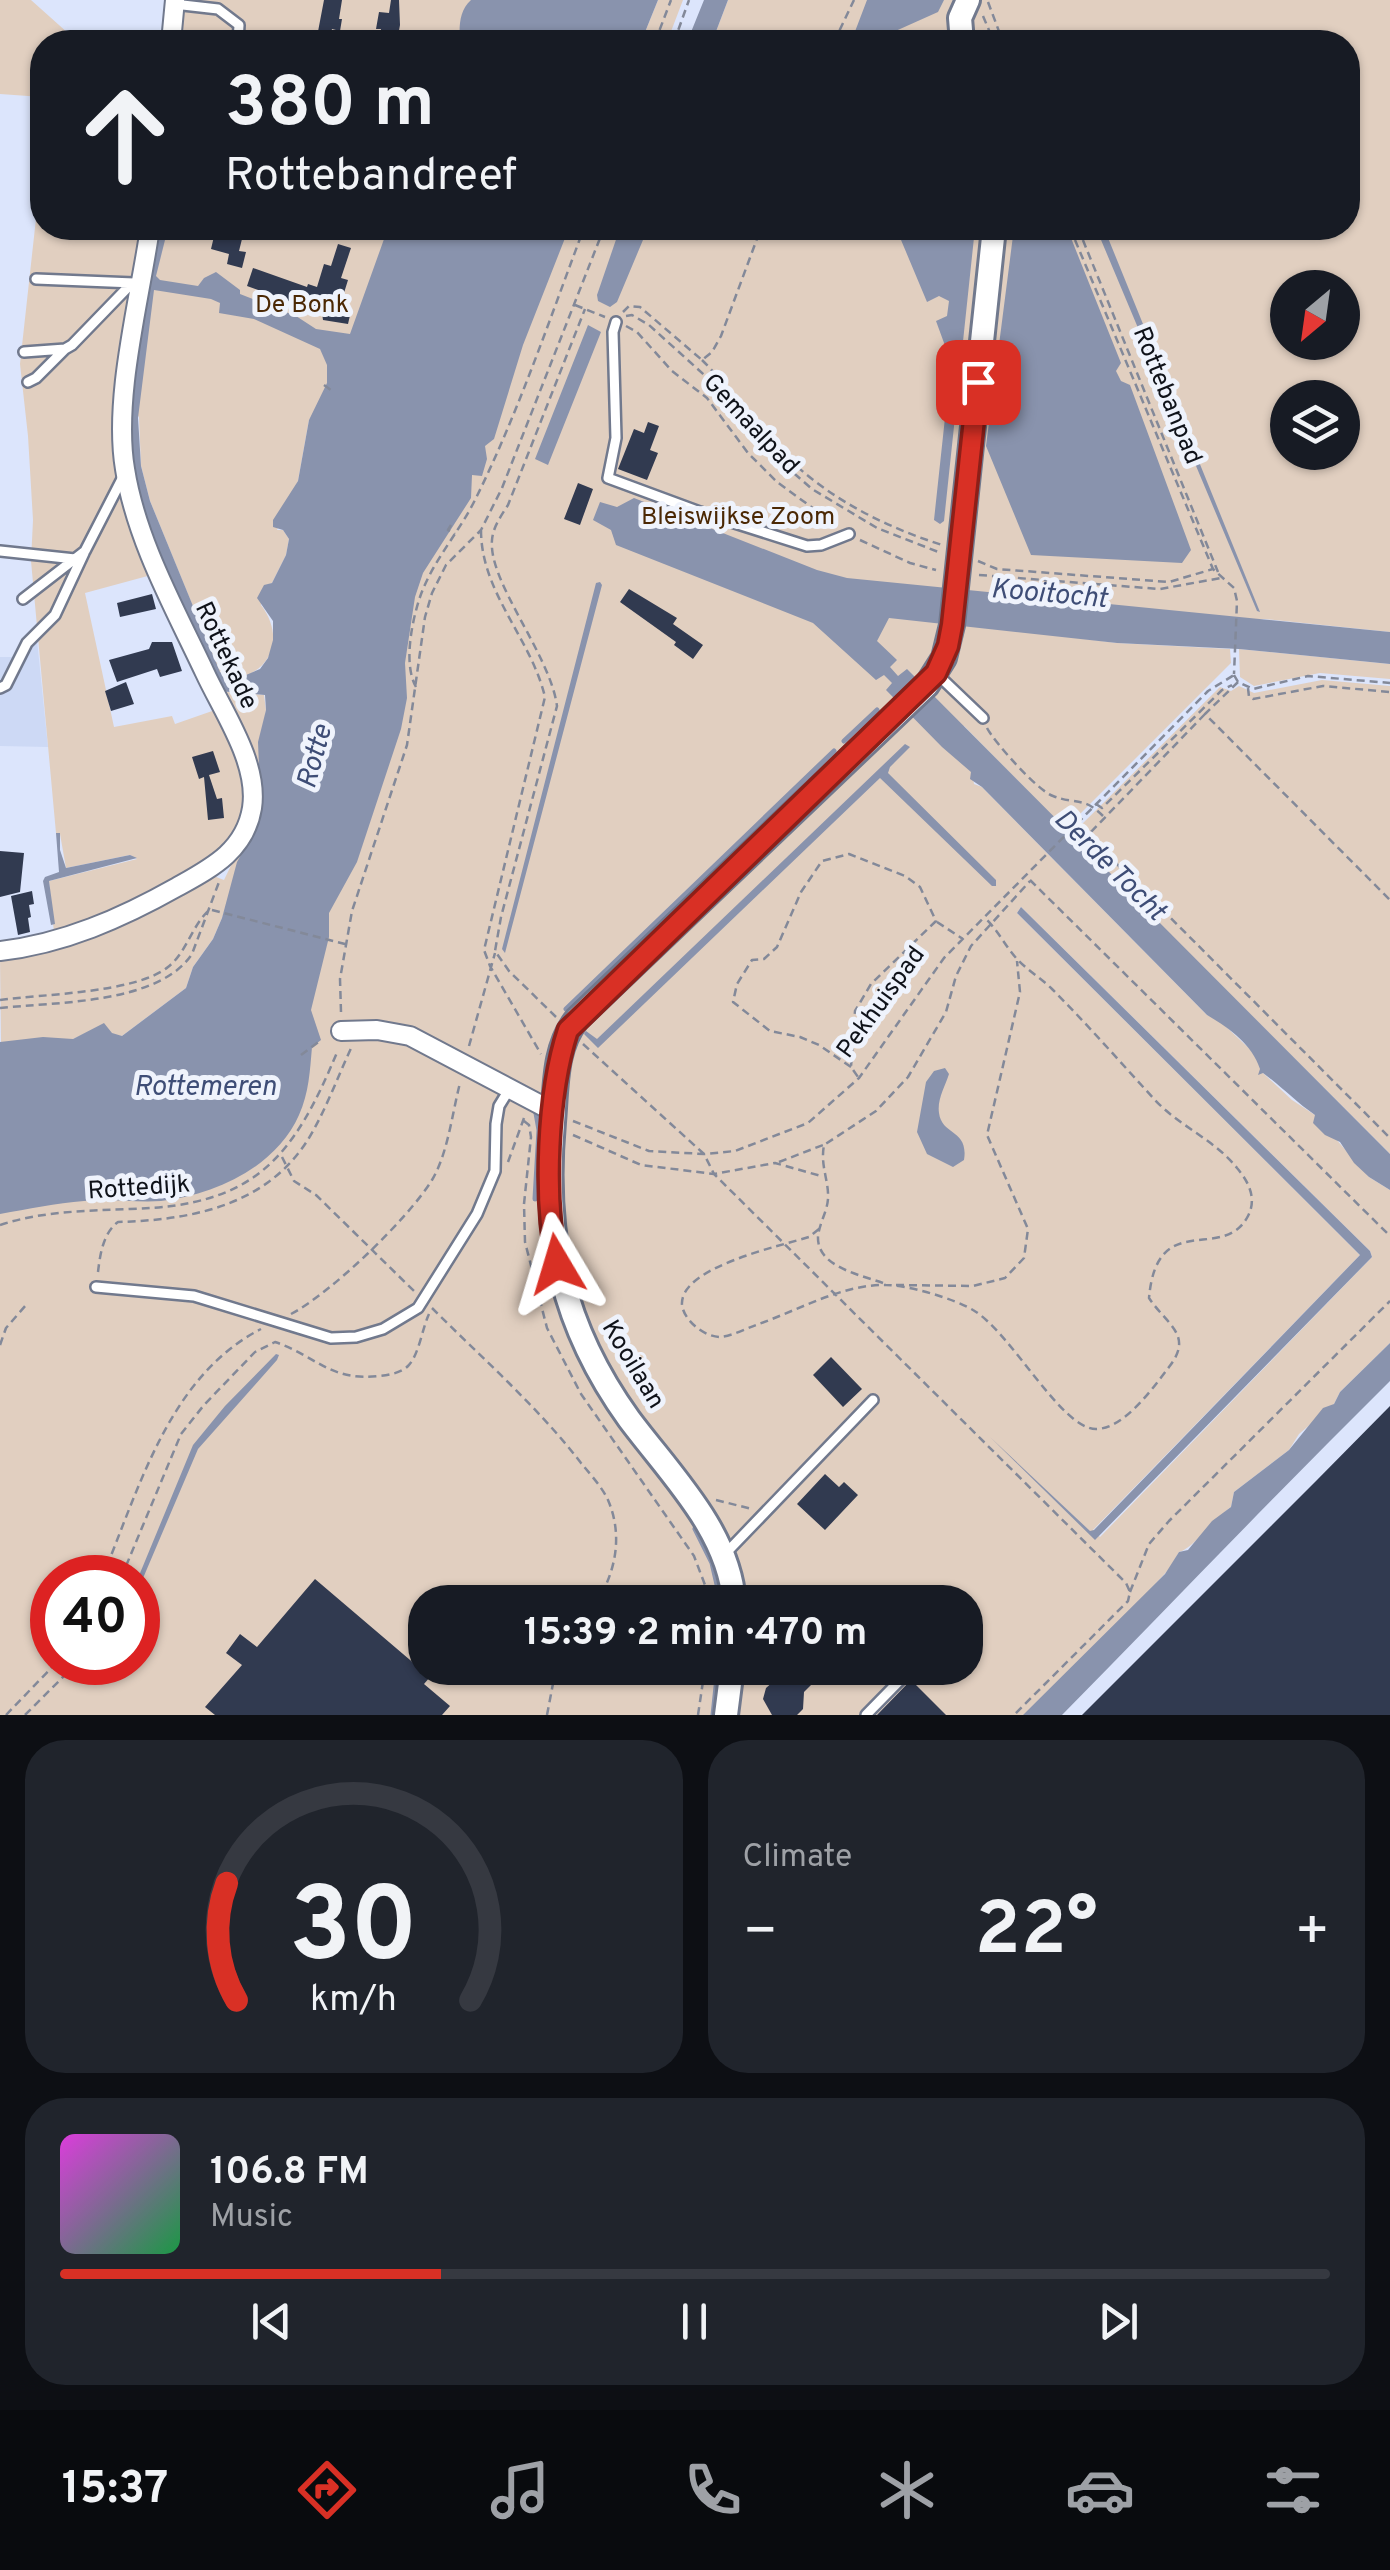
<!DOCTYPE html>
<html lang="en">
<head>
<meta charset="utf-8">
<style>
	body { margin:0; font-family:Overpass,sans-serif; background:#20242c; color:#f1f3f6; height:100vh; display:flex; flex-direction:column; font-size:38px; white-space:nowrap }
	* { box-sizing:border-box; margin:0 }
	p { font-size:32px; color:#9ea1a6 }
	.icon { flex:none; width:55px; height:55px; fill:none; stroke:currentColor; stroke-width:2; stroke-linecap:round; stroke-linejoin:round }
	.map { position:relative; height:1715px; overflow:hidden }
	.drawer { display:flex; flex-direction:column; gap:25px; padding:25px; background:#0d0f14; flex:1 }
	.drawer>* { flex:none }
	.hud { position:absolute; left:30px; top:30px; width:1330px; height:210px; border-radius:40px; box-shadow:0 2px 8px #0004; background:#171b24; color:#f1f3f6; overflow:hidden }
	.needle { width:65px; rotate:209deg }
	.fabs { position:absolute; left:1270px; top:270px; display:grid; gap:20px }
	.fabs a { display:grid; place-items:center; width:90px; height:90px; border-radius:50%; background:#171b24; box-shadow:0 2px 8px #0004; font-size:50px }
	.speed { position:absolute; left:30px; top:1555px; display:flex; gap:20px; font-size:50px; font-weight:700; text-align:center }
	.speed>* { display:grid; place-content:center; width:130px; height:130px; border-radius:50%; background:#171b24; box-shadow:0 2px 8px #0004; line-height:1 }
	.speed .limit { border:15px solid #d22; background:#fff; color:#111 }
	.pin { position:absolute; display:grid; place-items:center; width:85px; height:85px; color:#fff; margin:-42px; border-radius:20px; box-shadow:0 5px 15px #0006 }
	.me { position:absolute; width:110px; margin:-55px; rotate:353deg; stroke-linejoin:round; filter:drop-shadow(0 0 8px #0008) }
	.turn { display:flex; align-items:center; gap:35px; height:210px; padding:0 30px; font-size:45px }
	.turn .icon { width:130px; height:130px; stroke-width:2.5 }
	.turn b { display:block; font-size:70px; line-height:85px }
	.big { font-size:75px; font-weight:700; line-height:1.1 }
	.drawer .tile { flex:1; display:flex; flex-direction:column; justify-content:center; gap:15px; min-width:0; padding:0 35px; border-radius:40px; background:#20242c }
	.drawer .dial { align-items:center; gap:0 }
	.dial svg { height:260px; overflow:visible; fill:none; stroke:#363941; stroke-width:7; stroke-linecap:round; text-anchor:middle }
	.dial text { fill:#f1f3f6; stroke:none }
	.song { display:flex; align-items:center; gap:30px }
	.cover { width:120px; height:120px; border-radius:15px; background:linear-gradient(135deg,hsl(300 70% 55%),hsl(140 70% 35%)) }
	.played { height:10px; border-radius:5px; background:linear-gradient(90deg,#d93025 30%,#363941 30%) }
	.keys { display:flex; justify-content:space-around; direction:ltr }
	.heat { display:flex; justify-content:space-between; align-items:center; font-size:55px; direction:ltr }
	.drawer .tiles { flex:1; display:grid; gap:25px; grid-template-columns:1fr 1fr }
	.tile:last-child { grid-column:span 2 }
	.trip { position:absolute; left:408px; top:1585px; width:575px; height:100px; border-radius:40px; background:#171b24; box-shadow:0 2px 8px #0004; font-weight:700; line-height:100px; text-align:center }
	.dock { display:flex; height:160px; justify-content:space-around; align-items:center; background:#090b0e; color:#9ea1a6 }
	.dock .icon { width:70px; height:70px }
	.dock .selected { color:#d93025 }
	.dock b { font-size:45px; color:#f1f3f6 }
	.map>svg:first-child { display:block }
	.built { fill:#cdd9f5 }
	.green { fill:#e1cfc0; fill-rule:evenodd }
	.water { fill:#8993ad; fill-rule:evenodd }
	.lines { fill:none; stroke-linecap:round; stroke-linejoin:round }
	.stream { stroke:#8993ad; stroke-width:5 }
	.building { fill:#313a50 }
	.service-casing { stroke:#71798d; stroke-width:14 }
	.minor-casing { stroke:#71798d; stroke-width:22 }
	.tertiary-casing { stroke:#71798d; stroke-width:28 }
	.path { stroke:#838999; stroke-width:2.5; stroke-dasharray:8 5; stroke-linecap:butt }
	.service { stroke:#fff; stroke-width:9 }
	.minor { stroke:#fff; stroke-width:18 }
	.tertiary { stroke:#fff; stroke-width:22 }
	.route-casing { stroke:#8d1f18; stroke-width:25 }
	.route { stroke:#d93025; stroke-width:18 }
	.labels { text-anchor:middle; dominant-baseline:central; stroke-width:10; stroke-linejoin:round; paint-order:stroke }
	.park-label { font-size:25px; fill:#4b2804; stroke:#eff3fc }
	.street-label { font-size:25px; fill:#0f1219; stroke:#eff3fc }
	.water-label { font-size:28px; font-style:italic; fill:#3e4d76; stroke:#eff3fc }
</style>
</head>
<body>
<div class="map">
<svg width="1390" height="1715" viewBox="0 0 1390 1715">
	<rect width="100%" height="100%" fill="#dce5fc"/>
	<path class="built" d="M37 640 48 747 0 746V657H14Z"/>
	<path class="green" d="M0 0H31L78 42H42V97L0 94Z
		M179 0H514L502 42H174Z
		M658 0H683L667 42H641Z
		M728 0H1390V632L1264 619 1006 629 1117 643 1230 649 1231 663 1065 829 964 726 961 762 972 772 974 784 982 787 1207 1015 1219 1020 1255 1054 1263 1073 1292 1100 1315 1115 1369 1177 1390 1190V1343L1340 1392 1334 1404 1299 1434 1289 1450 1234 1492 1231 1507C1217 1517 1191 1550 1179 1552L1170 1568 1036 1715H0V1165L192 1172 391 593 532 228H1348V42H712ZM1288 288H1342V342H1288ZM1288 398H1342V452H1288ZM1021 907 1370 1251 1372 1257 1100 1537 1093 1530 1360 1255 1017 913ZM52 1578H138V1662H52ZM425 1602H965V1668H425Z
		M42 164V228H144L119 419 155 574 85 593 114 727 172 716 175 724 215 710 242 764 240 774 245 776C249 790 247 815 241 829 218 874 100 916 54 933L49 881 137 859 130 855 66 868 60 834 56 833 31 561 33 520 28 436 20 364Z
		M157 228H441L309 420 298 481 277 530H283L289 539 286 555 272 583 264 586 261 605C283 634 275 668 239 678L220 673 150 501 141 466 139 417 128 405Z
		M1239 649 1390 664V679L1320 673 1254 686 1240 677Z
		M1322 680 1390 686V1154L1071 835 1220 687 1231 691 1239 686 1254 693Z
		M219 691 264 695 266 710 259 765 258 814 222 918 213 939 193 967 186 988 122 1036 86 1033 73 1039 1 1043 0 958 211 875 224 880 255 816Z"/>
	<path class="water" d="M471 0H658L641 42H460C459 26 459 11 471 0Z
		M704 0H728L712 42H687Z
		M867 0H944L938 12 871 42H851Z
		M160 228H168L156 276 160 280 198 286 204 278 216 272 240 290V294L296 316 316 329 350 334 388 228H569L523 345 494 439 485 446 487 459 482 476 472 475 471 498 423 573 415 597 405 663 407 698 401 729 357 862 329 913V937L311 1010 321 1040 312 1047C310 1070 309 1093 299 1115 276 1167 215 1195 161 1201 136 1203 109 1198 84 1201 56 1203 28 1209 0 1214V1042L43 1037 73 1039 104 1023 112 1033 122 1036 186 988 193 967 213 939 222 918 237 862 249 841 260 792 258 742 266 710 265 695 219 691C192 618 148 548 134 470 122 405 143 292 160 228ZM154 290 211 299 220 303 219 313 254 319 320 349 327 365V383L309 420 298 481 273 520V527L283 530 289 539 286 555 272 583 264 585 257 598 273 621V640L268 658 260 669 239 678 220 672 150 501 141 466 138 418Z
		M620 228H648L617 302 610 307 598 301 597 295Z
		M896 228H975L944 521 940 524 934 520 951 362 936 321 947 316 949 301 939 296 927 302Z
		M1014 228H1067L1121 363 1116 371 1121 381 1130 385 1191 550 1182 563 1031 555 986 446Z
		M1096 228H1104L1260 612 1257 611Z
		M588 325 601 332 548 465 535 459Z
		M634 498 817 570 847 578 1390 632V664L1239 649 1117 643 889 618 877 641 897 660 890 667 898 676 907 669 1390 1154V1190L1369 1177 1354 1163 1340 1142 1325 1135 1313 1123 1315 1115C1296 1102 1281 1086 1263 1073L1258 1075 1260 1069C1252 1044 1229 1028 1207 1015L982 787 970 779 971 772 942 747 886 690 892 683 884 675 876 680 813 623 616 545 611 530 593 520 600 502 617 507Z
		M600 582 602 585 505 953 502 949 596 583Z
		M905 744 910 747 890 767 888 773 996 880V886H992L880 778 598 1048 584 1034 586 1031 597 1039Z
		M56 833H60V850L66 868 130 855 137 858 49 881 55 924 51 925 43 881 45 877 59 872Z
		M1021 907 1370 1251 1372 1257 1095 1540 990 1437 1090 1531 1094 1530 1360 1255 1017 913Z
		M945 1068 949 1074C945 1087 937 1099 939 1113 942 1136 969 1129 964 1160L953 1167 927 1154 917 1132 926 1082 934 1071Z
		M1390 1343V1381C1279 1491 1171 1604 1062 1715H1023L1165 1574 1179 1552 1188 1550 1212 1521 1231 1507 1234 1492 1289 1450 1323 1408 1334 1404 1340 1392Z
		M276 1354 279 1355 277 1360 198 1449 138 1590V1578L193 1445 225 1406Z"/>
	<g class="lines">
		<path class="stream" d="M844 741 877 710
			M566 1009 834 751
			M535 1199 539 1130 536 1113
			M695 1529 712 1563 721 1602
			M713 1715 718 1668"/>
	</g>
	<path class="building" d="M324 0H342L339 19H342L340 31 332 29 329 42H316Z
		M391 0H399L400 25 397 42H379L381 29H376L379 12 389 13Z
		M216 228H232L231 232 243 235 239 251 246 252 242 268 227 264 229 254 211 249Z
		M338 244 351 248 341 278 348 280 339 309 351 311 348 324 323 320 322 313 247 286 253 268 307 287 308 284 317 287 324 264 331 266Z
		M648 422 659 426 650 450 658 453 647 480 618 469 634 429 644 433Z
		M578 483 593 489 580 525 564 519Z
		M629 589 677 618 673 624 703 645 693 659 674 645 676 642 620 602Z
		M152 594 156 609 120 617 117 603Z
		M152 642H172L182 671 160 677 157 669 117 682 109 660 149 649Z
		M126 682 134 704 111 711 105 691Z
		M213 751 220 772 209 775 217 799 222 798 224 818 208 820 204 777 199 779 192 757Z
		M0 851 24 853 20 892 0 897Z
		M32 891 34 904 29 905 31 917 28 918 30 932 18 935 11 896Z
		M831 1357 862 1389 843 1407 813 1375Z
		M1390 1406V1715H1082L1316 1481Z
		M825 1474 839 1487 844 1482 858 1495 825 1530 797 1504Z
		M315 1579 430 1677 424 1684 450 1706 442 1715H215L205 1707 242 1665 226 1653 240 1634 257 1647Z
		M805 1668H818L823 1673 804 1692 803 1709 797 1715H772L763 1699 766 1688 774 1681 792 1680Z
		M911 1680 946 1715H877Z"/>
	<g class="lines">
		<g class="service-casing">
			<path id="service" d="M174 4 218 9 239 25 238 42
				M36 279 134 283
				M616 322 613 332 616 438 608 478 700 512 807 546 821 545 849 534
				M24 352 65 349 72 345 132 283
				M28 382 36 378 65 349
				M0 551 75 559
				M23 599 85 551 124 475
				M938 675 983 718
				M0 688 6 685 27 643 55 615 84 553
				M96 1287 194 1296 331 1338 356 1337 383 1329 418 1308 477 1214 495 1171 496 1124 499 1106 510 1088
				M726 1553 873 1400
				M866 1715 912 1668"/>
		</g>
		<g class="minor-casing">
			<path id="minor" d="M171 42 175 0
				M0 951C63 944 122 918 177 887 211 868 245 851 252 808 259 763 223 712 205 673 175 609 136 540 125 469 113 398 140 299 150 228
				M341 1031 377 1030 410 1036 554 1112"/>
		</g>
		<g class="tertiary-casing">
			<path id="tertiary" d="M962 42 960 18 968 0
				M734 1602C729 1531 670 1474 629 1419 562 1326 543 1235 553 1122 556 1088 554 1047 577 1019L927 685 944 658 952 625 994 228
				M726 1715 732 1668"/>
		</g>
		<path class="path" d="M988 2 1003 42
			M983 16 994 42
			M655 42 671 0
			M674 42 689 0
			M834 42 854 0
			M1070 228 1213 569 1234 588 1237 601 1234 674
			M1078 228 1218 572
			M575 305 605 317
			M623 312 629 306 640 307 702 360 712 352 721 336 761 228
			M626 316 632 315 649 325 711 381 772 454 812 489 877 528 941 553
			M626 326 637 332 672 371 707 398 748 453 777 482 836 525
			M702 360C733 391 757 428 788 458 831 500 886 527 942 545
			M324 385 331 390
			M451 525 448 530 455 534
			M481 530C481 593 531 638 545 697L484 950 490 966 541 1054
			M860 540 910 563 936 570
			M978 561 997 569 1169 582 1213 569
			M979 575 1160 589 1221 578
			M1234 675 1238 682 1253 689 1308 676 1390 683
			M1238 682 1205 714 1390 900
			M416 687C403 664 412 621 420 597 433 560 459 533 476 498 519 411 550 318 584 228
			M1248 688 1249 697 1253 699 1323 686 1390 692
			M1205 714 1088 835 1390 1138
			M987 728C995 743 1038 791 1053 796 1076 805 1083 796 1103 816
			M1096 804 1102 808 1222 690 1232 685
			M1030 880 1390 1236
			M212 910 345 944
			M937 922 963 939
			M0 1000C43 994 136 993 168 967 187 952 191 927 209 910
			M0 1008C56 1002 159 1004 192 954L219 882
			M341 1012 340 979 352 911 407 745 425 617 432 593 446 565 481 530 502 488 604 228
			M556 1017 509 971 495 951 501 917 557 706C550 654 488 582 492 540 493 527 501 516 508 505L585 309
			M583 1044 704 1154 714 1174 1126 1583 1130 1592 1128 1601 1014 1715
			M469 1046 495 953
			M301 1055 321 1040
			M851 1067 819 1045 800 1037 770 1031 733 1002 737 984 752 960 764 959 777 947 801 892 822 861 849 854 905 876 920 887 936 921 871 984 855 1011 851 1067 858 1077
			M524 1121 529 1125 531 1137 524 1204 525 1242 547 1328 581 1394 694 1556 705 1585 707 1602
			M573 1121 649 1151 704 1154 735 1151 808 1123 859 1078 944 958 1208 691 1234 675
			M573 1135 641 1165 714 1174 775 1163 821 1176
			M282 1157 294 1181 316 1195 415 1292
			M508 1162 524 1118
			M779 1162 823 1145
			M0 1225C43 1211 85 1211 130 1209 255 1206 293 1159 338 1050
			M819 1229 809 1237C781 1246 679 1267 682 1305 684 1321 705 1337 720 1337 732 1336 745 1329 756 1325 797 1311 842 1284 886 1285 908 1285 955 1299 973 1310 1011 1332 1061 1429 1096 1429 1124 1429 1153 1388 1169 1367 1194 1335 1167 1325 1149 1298 1157 1207 1223 1264 1248 1216 1257 1199 1249 1182 1237 1168 1215 1140 1179 1126 1155 1100 1121 1063 1088 1025 1052 989 1041 978 1027 970 1017 959 1005 946 998 930 984 917
			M98 1272C100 1255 103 1233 118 1222 195 1220 273 1204 313 1131 328 1104 339 1074 352 1046
			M883 1283C861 1275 817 1267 818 1237 819 1224 827 1212 828 1199 829 1180 820 1166 824 1145L876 1111 908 1077 946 1012 956 976 971 946 1030 881
			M896 1285 973 1286 1005 1278 1024 1258 1028 1229 987 1135 1020 992 1017 961
			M432 1308C482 1358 538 1407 581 1463 590 1474 602 1487 608 1500 623 1535 616 1571 597 1602
			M291 1314C331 1293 408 1219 432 1180 448 1153 452 1114 460 1083
			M0 1345 6 1328 26 1305
			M716 1500 752 1509
			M102 1578C139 1489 169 1376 261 1329
			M121 1578 181 1434 204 1405 255 1352 275 1342C315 1355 330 1382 379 1376 389 1375 401 1373 408 1366 419 1355 422 1329 429 1314
			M1130 1592 1149 1544 1169 1521 1390 1301
			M6 1715 57 1662
			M25 1715 78 1662
			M547 1715 556 1668
			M698 1715 705 1668"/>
		<use href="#service" class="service"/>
		<use href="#minor" class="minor"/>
		<use href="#tertiary" class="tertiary"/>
	</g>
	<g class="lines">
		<g class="route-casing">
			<path id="route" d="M557 1264C543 1198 547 1094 568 1030L936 673 948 646 952 625 978 382"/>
		</g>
		<use href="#route" class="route"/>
	</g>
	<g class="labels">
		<g class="park-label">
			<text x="302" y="306">De Bonk</text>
			<text x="738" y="518">Bleiswijkse Zoom</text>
		</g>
		<g class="street-label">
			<text transform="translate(1166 396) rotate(68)">Rottebanpad</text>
			<text transform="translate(750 425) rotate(47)">Gemaalpad</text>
			<text transform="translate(225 656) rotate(65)">Rottekade</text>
			<text transform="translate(882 1003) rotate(-54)">Pekhuispad</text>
			<text transform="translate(139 1189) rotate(-4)">Rottedijk</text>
			<text transform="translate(632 1365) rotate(59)">Kooilaan</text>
		</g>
		<g class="water-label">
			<text transform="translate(1049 595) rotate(5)">Kooitocht</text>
			<text transform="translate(316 757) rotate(-75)">Rotte</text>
			<text transform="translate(1109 866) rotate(45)">Derde Tocht</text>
			<text x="205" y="1088">Rottemeren</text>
		</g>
	</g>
</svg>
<div class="fabs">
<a><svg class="needle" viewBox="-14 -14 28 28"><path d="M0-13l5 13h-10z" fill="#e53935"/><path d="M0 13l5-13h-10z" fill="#9ea1a6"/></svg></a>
<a><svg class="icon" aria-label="layers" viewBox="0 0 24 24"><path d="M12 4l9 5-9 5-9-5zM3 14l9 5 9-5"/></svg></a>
</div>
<div class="speed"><div class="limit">40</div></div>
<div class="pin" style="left:978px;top:382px;background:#d93025"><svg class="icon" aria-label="arrive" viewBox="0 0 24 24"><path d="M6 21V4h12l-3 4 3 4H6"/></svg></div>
<svg class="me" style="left:557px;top:1264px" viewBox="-20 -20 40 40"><path d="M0-17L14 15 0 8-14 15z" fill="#d93025" stroke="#fff" stroke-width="4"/></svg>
<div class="trip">15:39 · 2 min · 470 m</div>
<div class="hud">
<div class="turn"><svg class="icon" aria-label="ahead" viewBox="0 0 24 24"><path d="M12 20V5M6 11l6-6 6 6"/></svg><div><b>380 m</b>Rottebandreef</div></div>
</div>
</div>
<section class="drawer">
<div class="tiles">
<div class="tile dial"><svg viewBox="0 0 100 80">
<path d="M14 69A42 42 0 1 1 86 69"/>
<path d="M14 69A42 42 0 0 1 11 33" stroke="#d93025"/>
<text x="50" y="56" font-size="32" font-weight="700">30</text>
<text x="50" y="72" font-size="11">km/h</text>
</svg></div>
<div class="tile"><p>Climate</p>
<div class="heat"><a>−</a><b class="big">22°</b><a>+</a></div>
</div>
<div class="tile">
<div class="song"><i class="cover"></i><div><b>106.8 FM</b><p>Music</p></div></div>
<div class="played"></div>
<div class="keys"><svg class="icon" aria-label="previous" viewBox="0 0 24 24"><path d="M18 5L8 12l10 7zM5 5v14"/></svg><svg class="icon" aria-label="pause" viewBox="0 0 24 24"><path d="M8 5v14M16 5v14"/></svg><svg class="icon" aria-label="next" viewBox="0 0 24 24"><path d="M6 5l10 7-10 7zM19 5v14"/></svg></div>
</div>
</div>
</section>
<nav class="dock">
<b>15:37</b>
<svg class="icon selected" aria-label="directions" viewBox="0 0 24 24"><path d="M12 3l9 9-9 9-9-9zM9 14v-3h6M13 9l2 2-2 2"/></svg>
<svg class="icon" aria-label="music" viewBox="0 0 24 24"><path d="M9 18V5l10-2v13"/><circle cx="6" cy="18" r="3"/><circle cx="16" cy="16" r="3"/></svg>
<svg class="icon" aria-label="phone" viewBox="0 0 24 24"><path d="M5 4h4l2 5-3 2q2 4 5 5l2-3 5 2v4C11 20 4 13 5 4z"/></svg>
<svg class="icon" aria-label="climate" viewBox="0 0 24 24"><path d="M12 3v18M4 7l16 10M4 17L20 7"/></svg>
<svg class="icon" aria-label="car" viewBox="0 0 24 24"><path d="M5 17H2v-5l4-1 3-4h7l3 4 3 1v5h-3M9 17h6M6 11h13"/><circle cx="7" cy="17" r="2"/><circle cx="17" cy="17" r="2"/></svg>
<svg class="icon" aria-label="filters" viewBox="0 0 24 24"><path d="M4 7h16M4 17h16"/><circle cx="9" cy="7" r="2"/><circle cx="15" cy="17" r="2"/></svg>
</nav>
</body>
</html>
